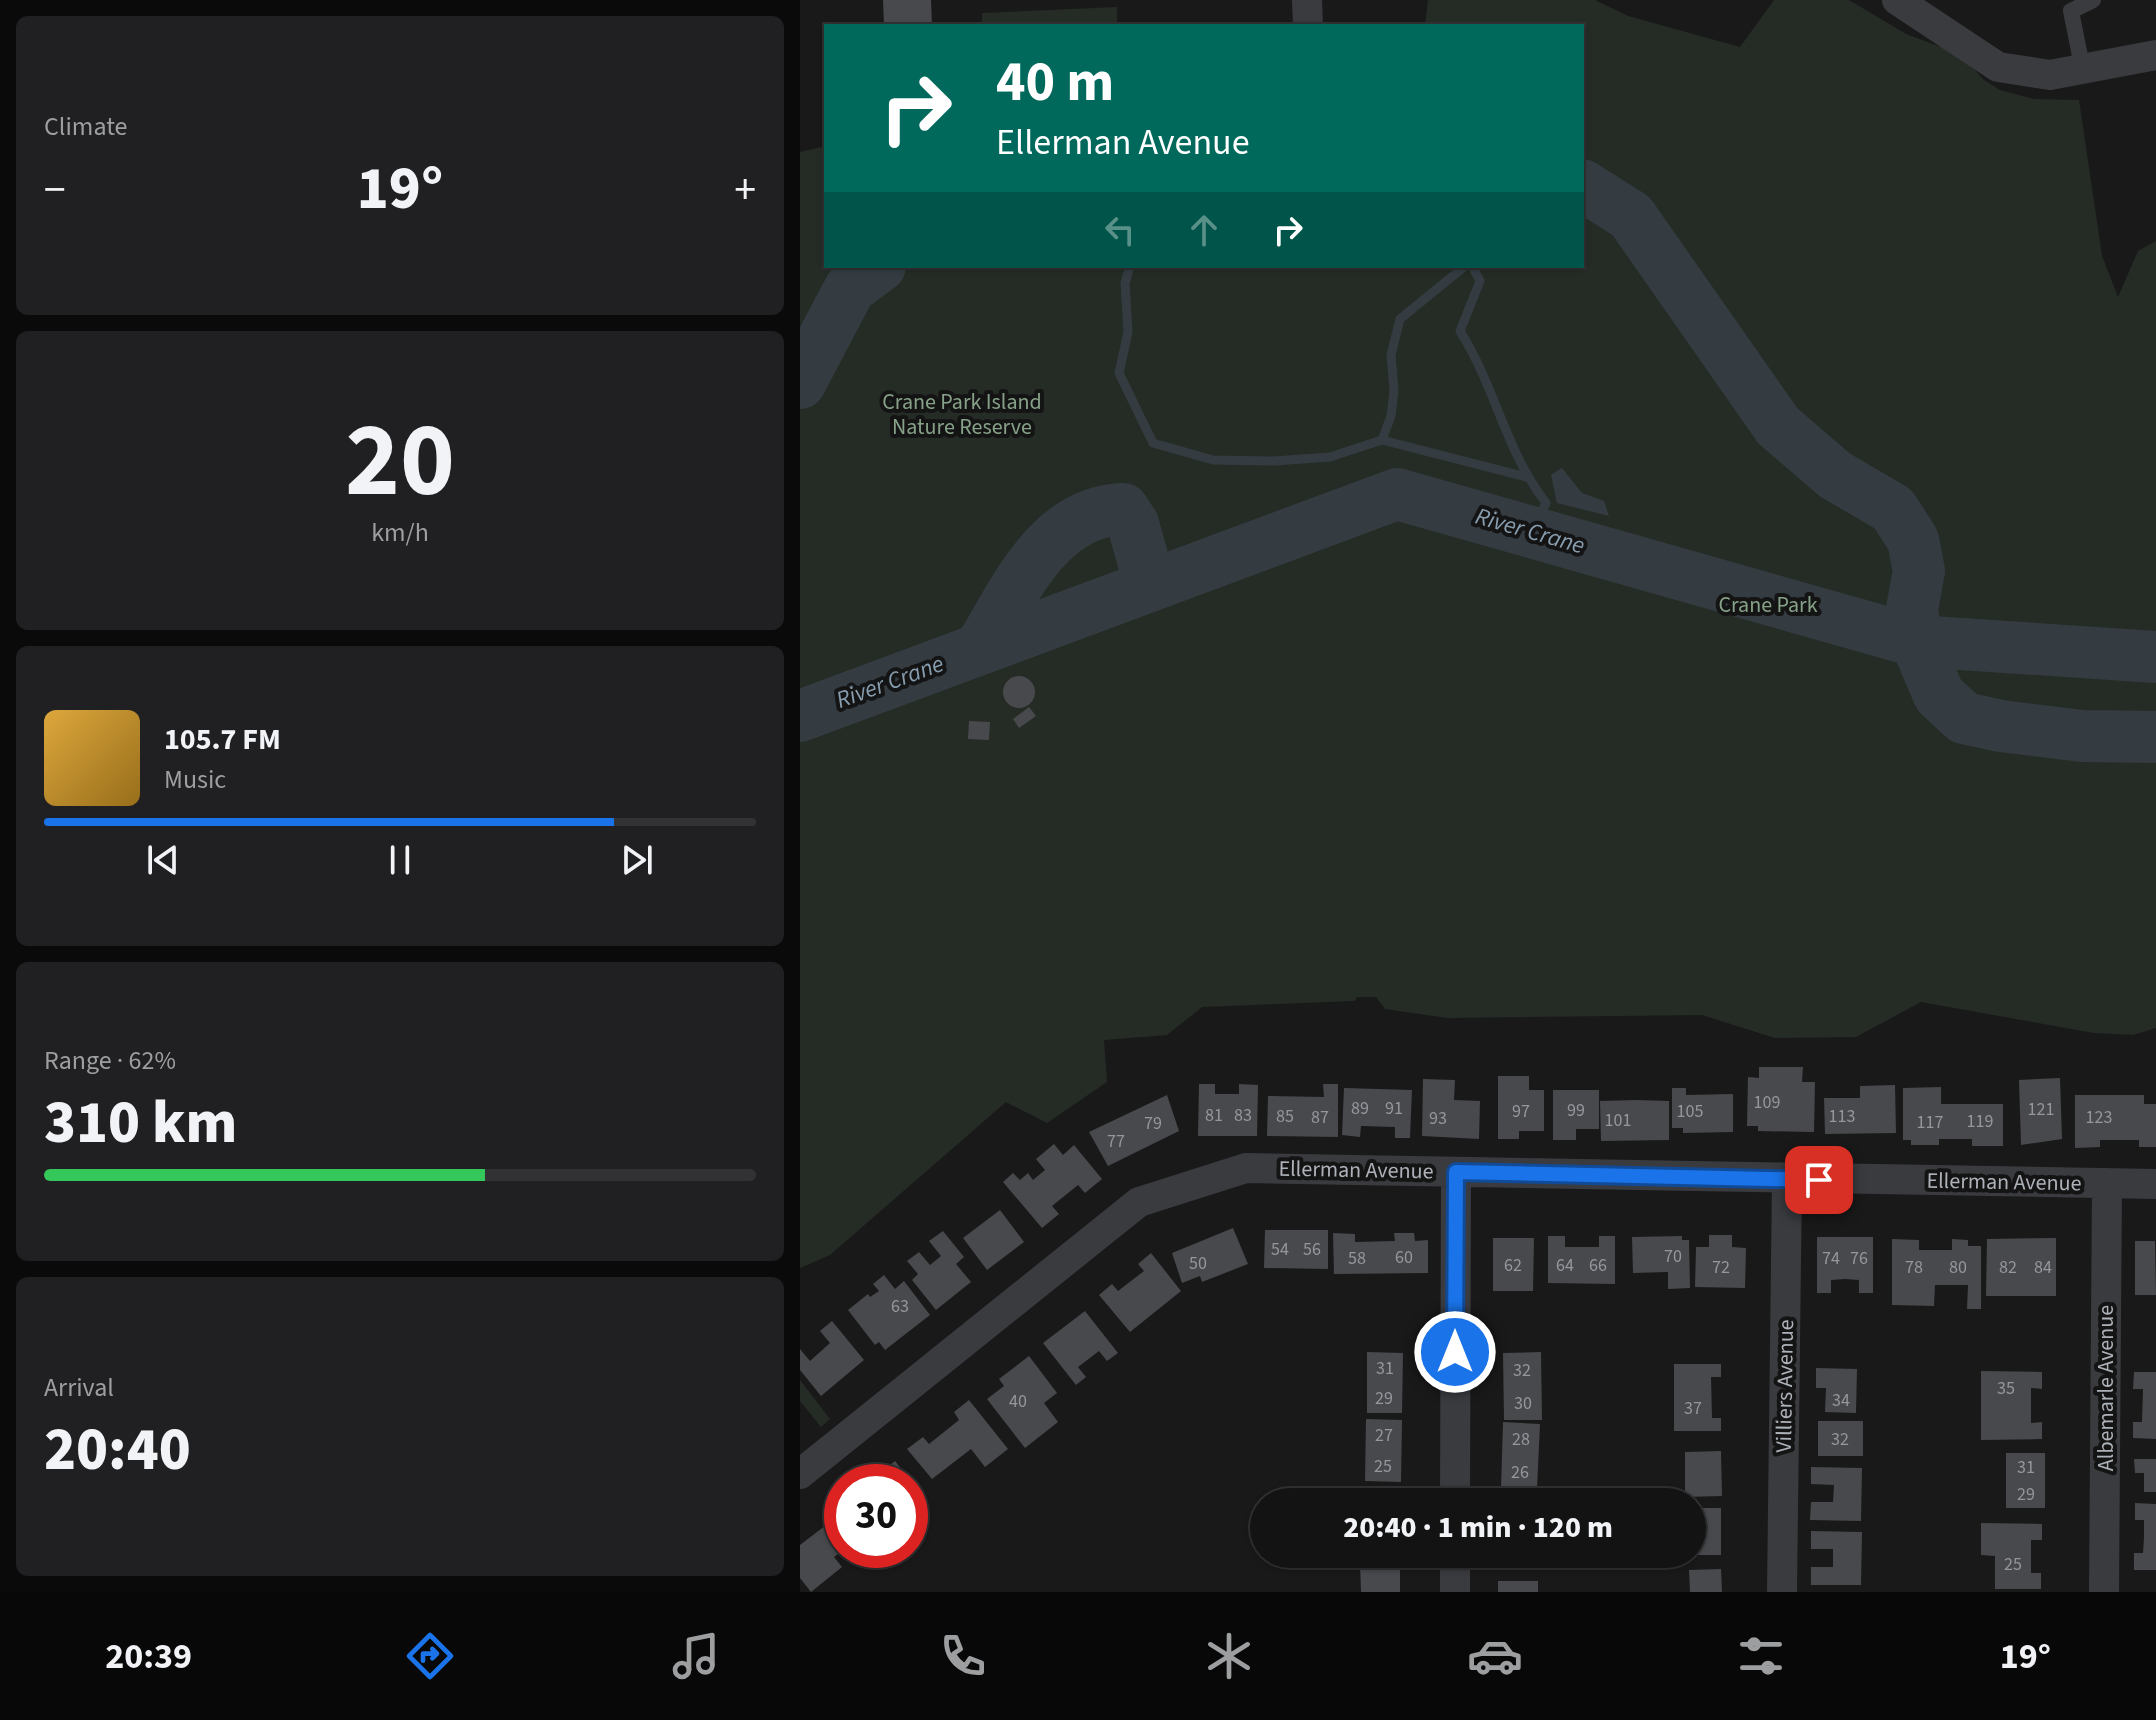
<!DOCTYPE html>
<html lang="en">
<head>
<meta charset="utf-8">
<style>
	body { margin:0; font-family:"Source Sans 3",sans-serif; background:#202022; color:#f1f3f6; height:100vh; display:flex; flex-direction:column; font-size:30px; white-space:nowrap }
	* { box-sizing:border-box; margin:0 }
	p { font-size:26px; color:#9d9ea0 }
	.icon { flex:none; width:44px; height:44px; fill:none; stroke:currentColor; stroke-width:2; stroke-linecap:round; stroke-linejoin:round }
	.map { position:relative; flex:1; overflow:hidden }
	.side { display:flex; flex-direction:column; gap:16px; padding:16px; background:#0a0a0b; width:800px }
	.side>* { flex:none }
	.top-card { position:absolute; left:24px; top:24px; width:760px; height:244px; border-radius:0px; box-shadow:0 2px 6px #0004,0 0 0 2px #323234; background:#00695c; color:#fff; overflow:hidden }
	.speed { position:absolute; left:24px; top:1464px; display:flex; gap:16px; font-size:40px; font-weight:700; text-align:center }
	.speed>* { display:grid; place-content:center; width:104px; height:104px; border-radius:50%; background:#131314; box-shadow:0 2px 6px #0004,0 0 0 2px #323234; line-height:1 }
	.speed .limit { border:12px solid #d22; background:#fff; color:#111 }
	.pin { position:absolute; display:grid; place-items:center; width:68px; height:68px; color:#fff; margin:-34px; border-radius:16px; box-shadow:0 4px 12px #0006 }
	.me { position:absolute; width:88px; margin:-44px; rotate:0deg; stroke-linejoin:round; filter:drop-shadow(0 0 6px #0008) }
	.turn { display:flex; align-items:center; gap:28px; height:168px; padding:0 40px; font-size:36px }
	.turn .icon { width:104px; height:104px; stroke-width:2.5 }
	.turn b { display:block; font-size:56px; line-height:68px }
	.lanes { display:flex; align-items:center; height:76px; padding:0 40px; background:#0003; justify-content:center; gap:40px; direction:ltr }
	.lanes .off { opacity:.35 }
	.big { font-size:60px; font-weight:800; line-height:1.1 }
	.side .tile { flex:1; display:flex; flex-direction:column; justify-content:center; gap:12px; min-width:0; padding:0 28px; border-radius:12px; background:#202022 }
	.side .dial { align-items:center; gap:0 }
	.dial b { font-size:104px; line-height:1 }
	.song { display:flex; align-items:center; gap:24px }
	.cover { width:96px; height:96px; border-radius:12px; background:linear-gradient(135deg,hsl(40 70% 55%),hsl(40 70% 35%)) }
	.played { height:8px; border-radius:4px; background:linear-gradient(90deg,#1a73e8 80%,#323234 80%) }
	.keys { display:flex; justify-content:space-around; direction:ltr }
	.heat { display:flex; justify-content:space-between; align-items:center; font-size:44px; direction:ltr }
	.charge { height:12px; border-radius:6px; background:linear-gradient(90deg,#34c759 62%,#323234 0) }
	.trip { position:absolute; left:450px; top:1488px; width:456px; height:80px; border-radius:40px; background:#131314; box-shadow:0 2px 6px #0004,0 0 0 2px #323234; font-weight:800; line-height:80px; text-align:center }
	.menu { display:flex; height:128px; justify-content:space-around; align-items:center; background:#080808; color:#9d9ea0 }
	.menu .icon { width:56px; height:56px }
	.menu .on { color:#1a73e8 }
	.menu b { font-size:36px; color:#f1f3f6 }
	main { display:flex; flex:1; min-height:0 }
	.map>svg:first-child { display:block }
	.green { fill:#252c26 }
	.water { fill:#343c42 }
	.lines { fill:none; stroke-linecap:round; stroke-linejoin:round }
	.stream { stroke:#343c42; stroke-width:9 }
	.river { stroke:#343c42; stroke-width:52 }
	.building { fill:#48494c }
	.service { stroke:#3a3b3f; stroke-width:16 }
	.minor { stroke:#3a3b3f; stroke-width:30 }
	.route-casing { stroke:#114b97; stroke-width:20 }
	.route { stroke:#1a73e8; stroke-width:14 }
	.labels { text-anchor:middle; dominant-baseline:central; stroke-width:8; stroke-linejoin:round; paint-order:stroke }
	.number-label { font-size:18px; fill:#94979d }
	.park-label { font-size:22px; fill:#86a187; stroke:#141415 }
	.street-label { font-size:22px; fill:#adb1b8; stroke:#141415 }
	.water-label { font-size:24px; font-style:italic; fill:#889eaf; stroke:#141415 }
</style>
</head>
<body>
<main>
<section class="side">
<div class="tile"><p>Climate</p>
<div class="heat"><a>−</a><b class="big">19°</b><a>+</a></div>
</div>
<div class="tile dial"><b>20</b><p>km/h</p></div>
<div class="tile">
<div class="song"><i class="cover"></i><div><b>105.7 FM</b><p>Music</p></div></div>
<div class="played"></div>
<div class="keys"><svg class="icon" aria-label="previous" viewBox="0 0 24 24"><path d="M18 5L8 12l10 7zM5 5v14"/></svg><svg class="icon" aria-label="pause" viewBox="0 0 24 24"><path d="M8 5v14M16 5v14"/></svg><svg class="icon" aria-label="next" viewBox="0 0 24 24"><path d="M6 5l10 7-10 7zM19 5v14"/></svg></div>
</div>
<div class="tile"><p>Range · 62%</p><b class="big">310 km</b><div class="charge"></div></div>
<div class="tile"><p>Arrival</p><b class="big">20:40</b></div>
</section>
<div class="map">
<svg width="1356" height="1592" viewBox="0 0 1356 1592">
	<rect width="100%" height="100%" fill="#19191a"/>
	<path class="green" d="M628 0H795L828 16 940 47 974 0H1049L1106 34 1160 54 1184 80 1200 90 1234 99 1279 100 1302 256 1318 297 1338 251 1356 241V1028L1333 1035 1294 1033 1121 1002 1056 1037 975 1038 902 1015 647 1018 585 1009 576 997H557L555 1001 402 1007 367 1035 304 1040 307 1082 247 1123 206 1102 30 1255 0 1268V152L26 146V266H782V26H625Z
		M317 7V26H182V13Z
		M0 1380 30 1419 21 1427 0 1401Z"/>
	<path class="water" d="M762 468 782 493 804 501 809 516 757 503 751 475Z"/>
	<g class="lines">
		<path class="stream" d="M330 266 325 283 328 332 319 373 353 443 413 460 474 461 530 457 582 440 726 477
			M672 266 680 281 660 331C695 386 706 452 746 503L739 517
			M582 440 591 416 594 390 591 355 600 319 665 266"/>
		<path class="river" d="M782 185 831 216 978 426 1035 475 1093 509 1113 540 1119 571 1112 609 1116 641 1139 695 1164 718 1201 726 1282 736 1356 737
			M0 383 50 288 80 266
			M180 648C215 592 247 512 323 509L333 524 350 585
			M0 716 597 494 1116 641 1356 657"/>
	</g>
	<path class="building" d="M83 0H131L132 26H84Z
		M203 692a16 16 0 1 1 32 0a16 16 0 1 1-32 0Z
		M229 707 236 716 219 728 213 719Z
		M169 721 190 722 189 740 168 739Z
		M959 1067H1003L1002 1082H1015L1014 1132 958 1131V1126H947L948 1077 959 1078Z
		M698 1076H729V1090H744V1131H719V1139H698Z
		M1260 1078 1262 1139 1221 1145 1219 1080Z
		M623 1079 655 1080 654 1100 680 1101 679 1139 622 1136Z
		M399 1084H415V1094H439V1084L458 1085 457 1136H398Z
		M523 1084H538V1137L467 1136 468 1096 524 1097Z
		M1095 1085 1096 1133 1025 1134 1024 1098H1060V1086Z
		M1141 1087V1104H1203V1146H1172V1139H1139V1145H1111V1140H1103V1088Z
		M544 1088 612 1090 610 1138H595V1127L561 1126 560 1137 542 1135Z
		M872 1088H886V1095L933 1094V1132L883 1133V1128H872Z
		M753 1090H799V1129H776V1140H753Z
		M367 1095 379 1131 308 1166 289 1132Z
		M1275 1095H1344V1104H1356V1147H1339V1140H1300V1147L1275 1148Z
		M836 1100 869 1101V1140L801 1141 800 1101Z
		M254 1144 263 1155 274 1145 302 1179 285 1193 278 1185 252 1206 259 1214 242 1228 203 1182 213 1173 220 1180 228 1173 233 1180 245 1170 236 1159Z
		M200 1210 224 1242 187 1270 163 1238Z
		M433 1228 448 1264 402 1282 400 1276 382 1283 372 1253Z
		M465 1230H528V1269L464 1268Z
		M143 1231 164 1257 156 1264 171 1282 136 1310 112 1280 118 1274 107 1261 119 1252 130 1265 141 1256 129 1241Z
		M533 1233 555 1234V1242L595 1241 594 1233H614L615 1241 628 1240V1273L534 1274Z
		M909 1235H932V1247L946 1248 945 1288 895 1287 896 1247H909Z
		M748 1236H765V1247H799V1236H815V1284L748 1283Z
		M882 1236V1240H889L890 1288 868 1289V1272L833 1273 832 1237Z
		M1017 1237H1073V1293H1059V1280L1045 1279 1031 1280V1293H1017Z
		M693 1238H734L733 1291H693Z
		M1256 1238V1296H1186L1187 1239Z
		M1092 1239 1119 1240V1250H1152V1239L1168 1240V1246H1181V1309H1167L1168 1285H1135L1134 1306 1092 1305Z
		M1335 1241H1355L1356 1295H1335Z
		M351 1253 381 1291 330 1332 299 1295 312 1284 318 1291 344 1271 338 1264Z
		M84 1275 95 1289 104 1281 130 1315 85 1350 79 1342 75 1345 48 1310 68 1294 70 1297 79 1291 73 1284Z
		M285 1311 318 1353 307 1361 299 1351 278 1367 286 1377 276 1385 243 1343Z
		M32 1321 64 1360 21 1396 0 1370V1349L10 1361 30 1343 20 1331Z
		M567 1352 603 1353 602 1413H567Z
		M741 1352 742 1420H704L703 1353Z
		M229 1356 257 1393 244 1403 258 1422 225 1448 187 1399 204 1386 199 1379Z
		M874 1364H921V1377H911L912 1418H921V1431H874Z
		M1016 1368 1057 1369 1056 1413 1025 1412 1026 1388H1016Z
		M1181 1371 1242 1372V1389L1231 1388V1423L1242 1422V1439L1181 1440Z
		M1334 1372H1356V1439L1333 1438V1422H1342L1343 1389H1333Z
		M169 1400 208 1449 185 1467 171 1449 132 1479 107 1449 123 1437 129 1444 159 1420 154 1412Z
		M566 1419 602 1420 601 1482 565 1481Z
		M1018 1421H1063V1456H1018Z
		M703 1422 740 1424 737 1489 701 1488Z
		M921 1451 922 1496 885 1497V1452Z
		M1206 1453H1245V1508H1206Z
		M1334 1459H1356V1492H1344V1473H1335Z
		M95 1461 119 1492 110 1499V1482H69Z
		M1011 1467 1062 1468 1061 1521 1010 1520 1011 1502H1033L1034 1485 1011 1484Z
		M602 1489V1502H560V1492Z
		M40 1503 42 1551 34 1557 42 1567 11 1592 0 1578V1545L30 1522 25 1515Z
		M1335 1503 1356 1504V1570H1334V1553H1343L1344 1537V1520H1335Z
		M892 1508H921V1555H892Z
		M1181 1523 1242 1524V1540H1231V1573H1241V1589H1195V1556L1181 1555Z
		M1011 1531 1062 1532 1061 1585H1011V1567H1033V1549H1011Z
		M694 1554H739V1565H694Z
		M560 1563H600V1592H561Z
		M921 1569 922 1592H890L889 1570Z
		M698 1581H738V1592H698Z"/>
	<g class="lines">
		<path class="service" d="M1283 71 1271 11 1293 0"/>
		<path class="minor" d="M507 0 508 25
			M1097 0 1198 67 1250 75 1356 55
			M0 1474 339 1202 446 1168 1356 1184
			M655 1502 656 1172
			M655 1592V1554
			M982 1592 987 1179
			M1304 1592 1307 1183"/>
	</g>
	<g class="lines">
		<g class="route-casing">
			<path id="route" d="M655 1352 656 1172 1019 1180"/>
		</g>
		<use href="#route" class="route"/>
	</g>
	<g class="labels">
		<g class="number-label">
			<text x="967" y="1102">109</text>
			<text x="560" y="1108">89</text>
			<text x="594" y="1108">91</text>
			<text x="1241" y="1109">121</text>
			<text x="776" y="1110">99</text>
			<text x="721" y="1111">97</text>
			<text x="890" y="1111">105</text>
			<text x="414" y="1115">81</text>
			<text x="443" y="1115">83</text>
			<text x="485" y="1116">85</text>
			<text x="1042" y="1116">113</text>
			<text x="520" y="1117">87</text>
			<text x="1299" y="1117">123</text>
			<text x="638" y="1118">93</text>
			<text x="818" y="1120">101</text>
			<text x="1180" y="1121">119</text>
			<text x="1130" y="1122">117</text>
			<text x="353" y="1123">79</text>
			<text x="316" y="1141">77</text>
			<text x="480" y="1249">54</text>
			<text x="512" y="1249">56</text>
			<text x="873" y="1256">70</text>
			<text x="604" y="1257">60</text>
			<text x="557" y="1258">58</text>
			<text x="1031" y="1258">74</text>
			<text x="1059" y="1258">76</text>
			<text x="398" y="1263">50</text>
			<text x="713" y="1265">62</text>
			<text x="765" y="1265">64</text>
			<text x="798" y="1265">66</text>
			<text x="921" y="1267">72</text>
			<text x="1114" y="1267">78</text>
			<text x="1158" y="1267">80</text>
			<text x="1208" y="1267">82</text>
			<text x="1243" y="1267">84</text>
			<text x="100" y="1306">63</text>
			<text x="585" y="1368">31</text>
			<text x="722" y="1370">32</text>
			<text x="1206" y="1388">35</text>
			<text x="584" y="1398">29</text>
			<text x="1041" y="1400">34</text>
			<text x="218" y="1401">40</text>
			<text x="723" y="1403">30</text>
			<text x="893" y="1408">37</text>
			<text x="584" y="1435">27</text>
			<text x="721" y="1439">28</text>
			<text x="1040" y="1439">32</text>
			<text x="583" y="1466">25</text>
			<text x="1226" y="1467">31</text>
			<text x="720" y="1472">26</text>
			<text x="1226" y="1494">29</text>
			<text x="1213" y="1564">25</text>
		</g>
		<g class="park-label">
			<text x="162" y="402">Crane Park Island<tspan x="162" dy="25">Nature Reserve</tspan></text>
			<text x="968" y="605">Crane Park</text>
		</g>
		<g class="street-label">
			<text transform="translate(556 1170) rotate(1)">Ellerman Avenue</text>
			<text transform="translate(1204 1182) rotate(1)">Ellerman Avenue</text>
			<text transform="translate(985 1386) rotate(-89)">Villiers Avenue</text>
			<text transform="translate(1306 1388) rotate(-90)">Albemarle Avenue</text>
		</g>
		<g class="water-label">
			<text transform="translate(730 531) rotate(16)">River Crane</text>
			<text transform="translate(90 682) rotate(-20)">River Crane</text>
		</g>
	</g>
</svg>
<div class="speed"><div class="limit">30</div></div>
<div class="pin" style="left:1019px;top:1180px;background:#d93025"><svg class="icon" aria-label="arrive" viewBox="0 0 24 24"><path d="M6 21V4h12l-3 4 3 4H6"/></svg></div>
<svg class="me" style="left:655px;top:1352px" viewBox="-20 -20 40 40"><circle r="17" fill="#1a73e8" stroke="#fff" stroke-width="3"/><path d="M0-11L8 9 0 5-8 9z" fill="#fff"/></svg>
<div class="trip">20:40 · 1 min · 120 m</div>
<div class="top-card">
<div class="turn"><svg class="icon" aria-label="right" viewBox="0 0 24 24"><path d="M7 20v-9h11M14 6l5 5-5 5"/></svg><div><b>40 m</b>Ellerman Avenue</div></div>
<div class="lanes"><svg class="icon off" aria-label="left" viewBox="0 0 24 24"><path d="M17 20v-9H6M10 6l-5 5 5 5"/></svg><svg class="icon off" aria-label="ahead" viewBox="0 0 24 24"><path d="M12 20V5M6 11l6-6 6 6"/></svg><svg class="icon" aria-label="right" viewBox="0 0 24 24"><path d="M7 20v-9h11M14 6l5 5-5 5"/></svg></div>
</div>
</div>
</main>
<nav class="menu">
<b>20:39</b>
<svg class="icon on" aria-label="directions" viewBox="0 0 24 24"><path d="M12 3l9 9-9 9-9-9zM9 14v-3h6M13 9l2 2-2 2"/></svg>
<svg class="icon" aria-label="music" viewBox="0 0 24 24"><path d="M9 18V5l10-2v13"/><circle cx="6" cy="18" r="3"/><circle cx="16" cy="16" r="3"/></svg>
<svg class="icon" aria-label="phone" viewBox="0 0 24 24"><path d="M5 4h4l2 5-3 2q2 4 5 5l2-3 5 2v4C11 20 4 13 5 4z"/></svg>
<svg class="icon" aria-label="climate" viewBox="0 0 24 24"><path d="M12 3v18M4 7l16 10M4 17L20 7"/></svg>
<svg class="icon" aria-label="car" viewBox="0 0 24 24"><path d="M5 17H2v-5l4-1 3-4h7l3 4 3 1v5h-3M9 17h6M6 11h13"/><circle cx="7" cy="17" r="2"/><circle cx="17" cy="17" r="2"/></svg>
<svg class="icon" aria-label="filters" viewBox="0 0 24 24"><path d="M4 7h16M4 17h16"/><circle cx="9" cy="7" r="2"/><circle cx="15" cy="17" r="2"/></svg>
<b>19°</b>
</nav>
</body>
</html>
